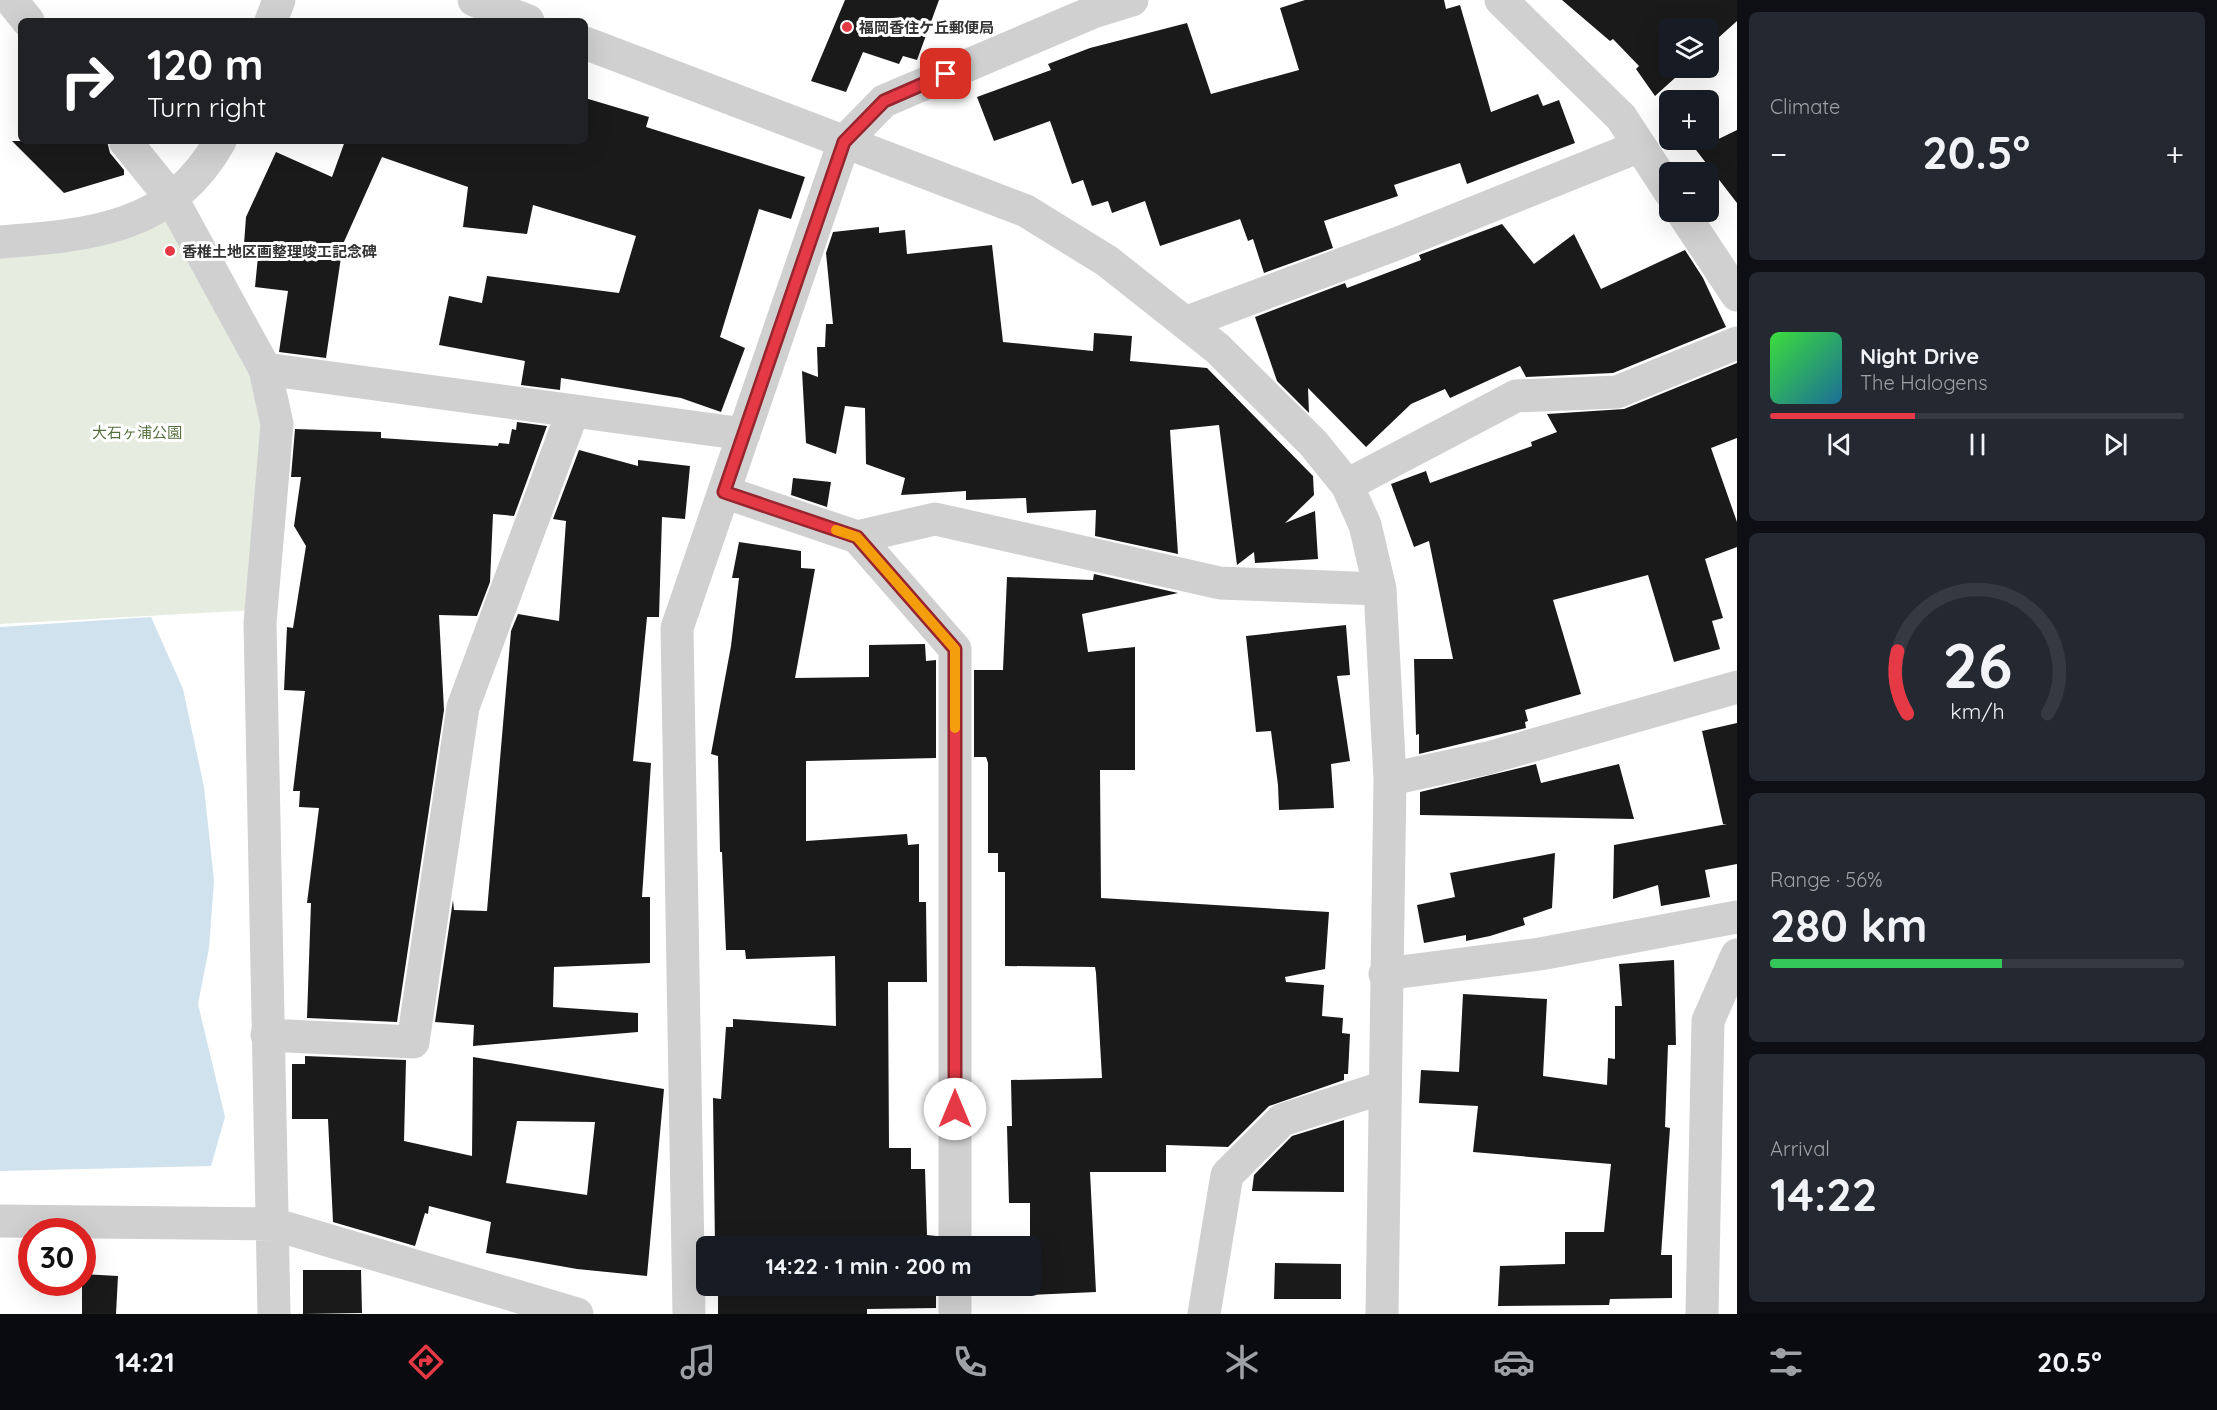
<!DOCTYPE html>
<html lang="en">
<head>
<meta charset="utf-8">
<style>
	body { margin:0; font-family:Quicksand,"Noto Sans JP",sans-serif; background:#242831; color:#f1f3f6; height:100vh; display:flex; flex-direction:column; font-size:22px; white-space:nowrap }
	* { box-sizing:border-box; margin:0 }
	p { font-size:20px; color:#9ea1a6 }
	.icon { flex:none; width:33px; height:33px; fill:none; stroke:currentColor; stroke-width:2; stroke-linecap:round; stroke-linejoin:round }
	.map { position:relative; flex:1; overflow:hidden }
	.drawer { display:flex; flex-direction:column; gap:12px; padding:12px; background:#0d0f14; width:480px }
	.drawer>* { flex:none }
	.banner { position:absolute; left:18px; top:18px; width:570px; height:126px; border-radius:9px; box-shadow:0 6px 24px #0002; background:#202124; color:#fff; overflow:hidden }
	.controls { position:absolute; left:1659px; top:18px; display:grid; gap:12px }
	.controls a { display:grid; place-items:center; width:60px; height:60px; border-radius:9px; background:#171b24; box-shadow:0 6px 24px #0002; font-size:30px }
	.speed { position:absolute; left:18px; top:1218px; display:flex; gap:12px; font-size:30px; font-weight:700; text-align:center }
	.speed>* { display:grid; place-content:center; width:78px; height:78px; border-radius:50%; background:#171b24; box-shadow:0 6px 24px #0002; line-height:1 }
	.speed .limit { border:9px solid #d22; background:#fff; color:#111 }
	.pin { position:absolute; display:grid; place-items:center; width:51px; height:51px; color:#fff; margin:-26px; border-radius:12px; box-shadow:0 3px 9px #0006 }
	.me { position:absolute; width:66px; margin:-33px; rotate:0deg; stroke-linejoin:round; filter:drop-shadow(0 0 4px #0008) }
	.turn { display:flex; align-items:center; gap:21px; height:126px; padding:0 30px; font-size:27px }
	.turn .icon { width:78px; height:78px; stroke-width:2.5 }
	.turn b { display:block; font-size:42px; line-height:51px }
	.big { font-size:45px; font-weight:800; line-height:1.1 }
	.drawer .widget { flex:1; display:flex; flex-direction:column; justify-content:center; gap:9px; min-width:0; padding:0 21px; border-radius:9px; background:#242831 }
	.drawer .dial { align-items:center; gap:0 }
	.dial svg { height:156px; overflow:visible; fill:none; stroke:#363941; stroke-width:7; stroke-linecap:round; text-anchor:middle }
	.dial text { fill:#f1f3f6; stroke:none }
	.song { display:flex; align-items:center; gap:18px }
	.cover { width:72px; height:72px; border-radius:9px; background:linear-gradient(135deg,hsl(120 70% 55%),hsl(200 70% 35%)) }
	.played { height:6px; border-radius:3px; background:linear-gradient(90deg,#e63946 35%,#363941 35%) }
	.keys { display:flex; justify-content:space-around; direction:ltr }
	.heat { display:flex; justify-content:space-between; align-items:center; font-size:33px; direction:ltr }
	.charge { height:9px; border-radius:4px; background:linear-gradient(90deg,#34c759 56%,#363941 0) }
	.trip { position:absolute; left:696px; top:1236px; width:345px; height:60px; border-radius:9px; background:#171b24; box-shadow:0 6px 24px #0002; font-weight:800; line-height:60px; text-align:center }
	.tab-bar { display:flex; height:96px; justify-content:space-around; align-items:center; background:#090b0e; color:#9ea1a6 }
	.tab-bar .icon { width:42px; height:42px }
	.tab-bar .on { color:#e63946 }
	.tab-bar b { font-size:27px; color:#f1f3f6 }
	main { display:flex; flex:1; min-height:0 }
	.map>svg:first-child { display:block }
	.green { fill:#e6ecdf }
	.water { fill:#cfe2ee }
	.building { fill:#1a1a1a; fill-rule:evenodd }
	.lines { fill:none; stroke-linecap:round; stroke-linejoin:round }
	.minor { stroke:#d0d0d0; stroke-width:33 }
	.route-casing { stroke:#96252e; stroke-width:15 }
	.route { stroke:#e63946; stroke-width:10 }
	.slow { stroke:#f59e0b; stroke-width:10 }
	.poi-dot { fill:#e63946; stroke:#fff; stroke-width:2 }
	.labels { text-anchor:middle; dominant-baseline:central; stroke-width:6; stroke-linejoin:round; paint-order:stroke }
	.poi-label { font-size:15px; font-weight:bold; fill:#333; stroke:#fff; text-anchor:start }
	.park-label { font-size:15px; fill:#56703f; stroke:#fff }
</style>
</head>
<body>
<main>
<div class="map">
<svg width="1737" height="1314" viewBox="0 0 1737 1314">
	<rect width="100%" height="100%" fill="#fff"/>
	<path class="green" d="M172 210 263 370 258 610 0 624V247Z"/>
	<path class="water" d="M151 617 183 689 204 787 214 881 209 948 198 1004 225 1117 211 1166 0 1171V627Z"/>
	<path class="building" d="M845 0H939L917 60 903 56 899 64 863 52 846 92 811 81Z
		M1305 0H1444L1446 9 1460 5 1491 112 1538 94 1543 106 1559 100 1575 143 1467 184 1460 163 1394 185 1398 196 1324 221 1333 248 1264 273 1253 239 1248 241 1240 219 1160 246 1145 201 1112 213 1108 201 1092 206 1083 180 1072 184 1050 121 994 141 977 97 1051 70 1048 64 1090 48 1187 23 1211 94 1299 70 1280 8Z
		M1562 0H1737V21L1708 47V28H1670V68H1686L1655 96 1636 69 1639 66 1613 39 1610 41Z
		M585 98 649 117 646 127 805 177 791 219 759 209 720 337 745 348 721 412 681 398 561 378 560 390 521 385 525 361 439 345 449 296 482 303 487 276 619 293 636 236 533 205 527 234 463 227 468 187 382 157 343 244 326 358 279 352 288 291 255 287 259 246 244 244 246 217 276 152 332 177 345 141H585Z
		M1737 130V203L1696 150Z
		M12 141H107L110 153 124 170V175L64 193Z
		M1502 224 1534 264 1574 234 1601 289 1685 250 1703 278 1726 327 1613 373 1526 377 1520 366 1450 398 1445 389 1411 404 1366 447 1308 388 1309 413 1277 381 1255 317 1345 283 1347 288 1421 260 1419 255Z
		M879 227V233L905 230 907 254 992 245 1003 342 1093 351 1094 333 1132 336 1130 361 1207 368 1313 476 1314 495 1285 523 1315 511 1318 559 1255 563 1254 552 1237 565 1219 425 1170 430 1178 554 1095 536 1096 510 1027 513 1026 498 966 500V491L901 495 905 478 866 464 865 408 845 406 836 454 806 443 802 371 818 377 817 347H825L826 324H833L826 253 833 232Z
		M1737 363V438L1711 448 1737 522V547L1705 559 1723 618 1712 621 1720 649 1674 662 1648 575 1553 600 1581 694 1525 710 1528 721 1525 722 1526 728 1419 754V734L1416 735 1414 659H1453L1429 541 1414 547 1391 484 1426 471 1430 483 1532 446 1531 442 1557 432 1547 414 1624 409Z
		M517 422 547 426 514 516 493 514 490 582 477 616 439 615 444 710 397 1022 307 1018 311 903H307L319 808 299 807 300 791H293L305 691 284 690 287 627 293 628 306 546 294 526 301 477H291L295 429 381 432V438L498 446 499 443 509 444 512 429 516 430Z
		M579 450 638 466V460L690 466 685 519 662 517 659 617H647L633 761 651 763 642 897H650V963L554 967 553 1007 638 1013V1032L473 1046 474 1025 435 1022 453 900 454 910 487 911 511 631 518 614 559 621 566 521 553 519Z
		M793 478 831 482 827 507 791 495Z
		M739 542 801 551V568L815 569 795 678 869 677V645L925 644 926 661 936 660V758L806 761V841L907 834 908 845 919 844V902H926L927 982H888L889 1148H911V1169H925L927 1235 936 1236V1246H715L713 1098 721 1099 726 1027H733V1019L836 1026 835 956 746 959 745 950H726L722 852H720L718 756 711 754 731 646 739 578H732Z
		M1094 574 1178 593 1082 614 1088 652 1135 647V770H1100L1101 898 1329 912 1325 969 1285 977 1286 982 1324 985 1322 1016 1343 1018 1342 1033 1350 1034 1348 1074H1344V1080L1269 1106 1228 1147 1166 1145V1172H1090L1096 1292 1030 1295V1203H1009L1007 1126H1012L1011 1080 1102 1078 1096 973 1095 967 1005 966V872H998V853H988V763L986 757H974V670H1003L1007 577 1093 580Z
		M1346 625 1350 675 1337 676 1350 761 1331 764 1334 808 1279 810 1278 785 1271 731 1256 732 1246 636Z
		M1737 723V864L1705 870 1710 897 1661 906 1658 885 1613 899 1614 845 1727 824H1723L1702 731Z
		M1536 764 1541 783 1619 764 1634 819 1420 815V792Z
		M1555 853 1552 908 1523 918 1525 925 1490 936 1466 941V935L1424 943 1417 905 1455 897 1450 873Z
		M1674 960 1676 1045H1668L1665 1127 1670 1128 1661 1255H1672V1298L1610 1299 1609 1305 1498 1306 1500 1266 1565 1264V1232H1604L1611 1164 1473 1152 1478 1106 1419 1103 1421 1070 1459 1072 1463 994 1547 999 1543 1076 1607 1085 1608 1058 1615 1059V1006H1622L1619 964Z
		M305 1056 406 1060 404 1141 472 1156 473 1057 664 1089 647 1276 577 1269 486 1253 491 1222 429 1206 428 1214 425 1213 415 1246 333 1222 328 1119H292V1064H305ZM517 1121 595 1122 587 1195 506 1183Z
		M1344 1120V1192L1252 1191 1254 1175 1292 1136Z
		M1275 1263 1341 1264V1299H1274Z
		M303 1270H361L362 1313 303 1314Z
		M82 1274 118 1276 116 1314H82Z
		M718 1286H936V1308L867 1309V1314H718Z"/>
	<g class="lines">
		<path class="minor" d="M11 0 28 21
			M474 0 528 21
			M1501 0 1621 117 1670 192
			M271 21 279 0
			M585 43 1026 211 1107 261 1217 348 1313 443 1347 485 1365 525 1380 589 1390 779 1382 1314
			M125 141 172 199 265 369 277 424 260 623 274 1314
			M1682 212 1737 295
			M0 242C91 235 171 229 220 141
			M1185 323 1396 244 1640 146
			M265 369 744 434
			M1347 485 1516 396 1617 392 1737 343
			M724 492 857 537 955 649V1246
			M857 537 935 519 1220 583 1380 589
			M1390 779 1488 758 1737 687
			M1385 974 1540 954 1737 917
			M267 1035 413 1042 463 707 573 411
			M0 1221 273 1224 577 1314
			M955 1286V1314
			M689 1314 677 628 844 142 884 101 1093 12 1132 0
			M1204 1314 1227 1175 1282 1120 1385 1087
			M1702 1314 1708 1021 1737 955"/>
	</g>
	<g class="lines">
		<g class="route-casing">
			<path id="route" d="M946 74 884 101 844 142 724 492 857 537 955 649V1109"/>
		</g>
		<use href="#route" class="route"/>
		<path class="slow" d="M836 530 857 537 955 649V728"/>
	</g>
	<g class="poi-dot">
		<circle cx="847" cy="27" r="6"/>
		<circle cx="170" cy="251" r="6"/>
	</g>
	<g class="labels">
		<g class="poi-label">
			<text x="859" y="27">福岡香住ケ丘郵便局</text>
			<text x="182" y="251">香椎土地区画整理竣工記念碑</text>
		</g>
		<g class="park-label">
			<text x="137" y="432">大石ヶ浦公園</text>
		</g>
	</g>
</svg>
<div class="controls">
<a><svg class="icon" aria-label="layers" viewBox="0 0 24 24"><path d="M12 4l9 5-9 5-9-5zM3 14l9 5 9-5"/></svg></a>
<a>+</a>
<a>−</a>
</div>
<div class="speed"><div class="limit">30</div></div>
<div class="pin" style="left:946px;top:74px;background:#d93025"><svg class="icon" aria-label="arrive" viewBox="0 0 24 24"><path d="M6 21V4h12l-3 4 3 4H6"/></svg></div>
<svg class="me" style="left:955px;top:1109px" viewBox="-20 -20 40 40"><circle r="19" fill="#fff"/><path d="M0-13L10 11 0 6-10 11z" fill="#e63946"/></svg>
<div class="trip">14:22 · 1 min · 200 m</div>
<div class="banner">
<div class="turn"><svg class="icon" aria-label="right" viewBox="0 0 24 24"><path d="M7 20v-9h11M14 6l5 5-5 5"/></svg><div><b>120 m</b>Turn right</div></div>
</div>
</div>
<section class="drawer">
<div class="widget"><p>Climate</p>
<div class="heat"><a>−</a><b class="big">20.5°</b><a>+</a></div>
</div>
<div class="widget">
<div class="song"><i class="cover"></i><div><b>Night Drive</b><p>The Halogens</p></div></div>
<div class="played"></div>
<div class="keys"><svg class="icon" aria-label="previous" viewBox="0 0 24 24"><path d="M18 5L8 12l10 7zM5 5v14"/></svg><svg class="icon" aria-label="pause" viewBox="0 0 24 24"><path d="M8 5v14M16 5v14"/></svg><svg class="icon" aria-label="next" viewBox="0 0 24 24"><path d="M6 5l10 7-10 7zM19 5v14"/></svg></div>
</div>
<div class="widget dial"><svg viewBox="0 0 100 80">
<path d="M14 69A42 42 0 1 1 86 69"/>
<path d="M14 69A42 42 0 0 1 9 37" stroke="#e63946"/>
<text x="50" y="56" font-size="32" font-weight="700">26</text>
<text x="50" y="72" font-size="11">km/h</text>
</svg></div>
<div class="widget"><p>Range · 56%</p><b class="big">280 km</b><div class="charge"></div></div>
<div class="widget"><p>Arrival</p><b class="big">14:22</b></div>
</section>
</main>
<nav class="tab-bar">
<b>14:21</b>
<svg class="icon on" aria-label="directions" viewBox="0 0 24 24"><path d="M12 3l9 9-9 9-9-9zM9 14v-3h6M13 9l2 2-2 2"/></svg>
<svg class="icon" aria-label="music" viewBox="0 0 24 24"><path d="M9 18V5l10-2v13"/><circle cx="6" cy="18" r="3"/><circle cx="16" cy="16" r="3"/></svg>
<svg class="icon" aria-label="phone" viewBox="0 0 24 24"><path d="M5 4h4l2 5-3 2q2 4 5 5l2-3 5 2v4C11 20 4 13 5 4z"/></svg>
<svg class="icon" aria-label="climate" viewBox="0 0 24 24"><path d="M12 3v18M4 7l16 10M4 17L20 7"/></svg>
<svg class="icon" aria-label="car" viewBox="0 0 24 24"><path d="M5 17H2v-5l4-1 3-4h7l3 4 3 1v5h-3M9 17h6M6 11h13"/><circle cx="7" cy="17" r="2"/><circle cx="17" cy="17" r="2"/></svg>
<svg class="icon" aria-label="filters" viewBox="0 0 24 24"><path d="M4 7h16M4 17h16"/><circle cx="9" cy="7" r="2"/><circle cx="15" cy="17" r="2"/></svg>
<b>20.5°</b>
</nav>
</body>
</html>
